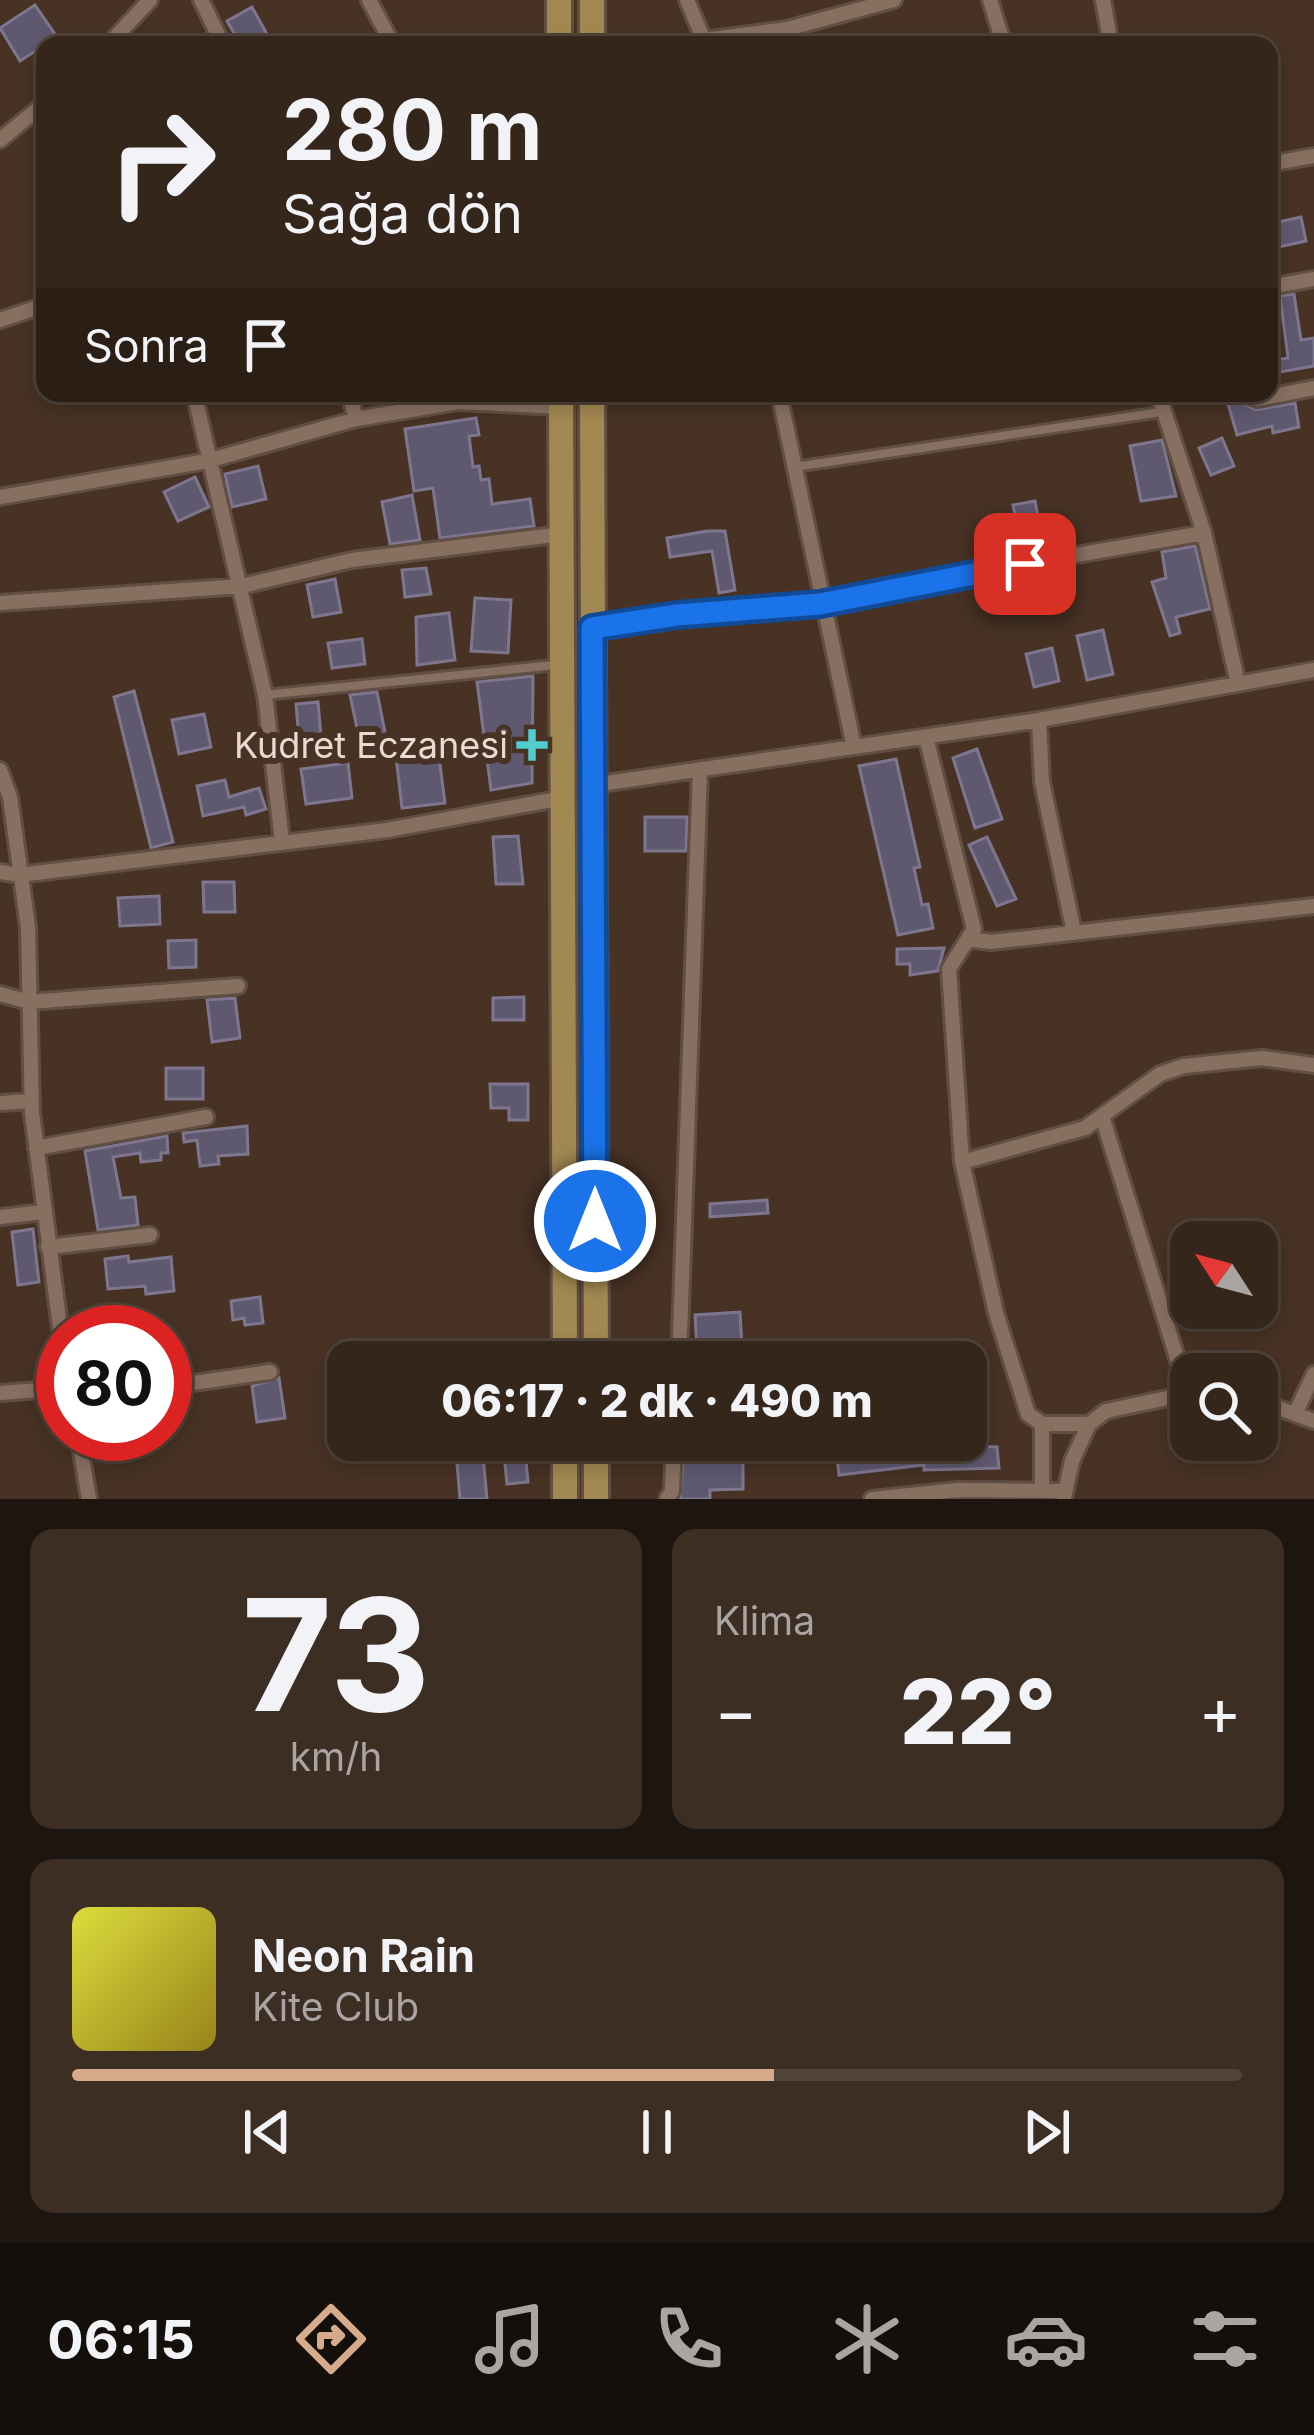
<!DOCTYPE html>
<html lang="tr">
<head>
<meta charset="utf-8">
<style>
	body { margin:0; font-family:Inter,sans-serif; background:#3d2e24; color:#f1f3f6; height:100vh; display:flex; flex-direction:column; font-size:45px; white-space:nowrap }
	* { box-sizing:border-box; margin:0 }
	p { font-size:39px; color:#aaa5a3 }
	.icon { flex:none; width:66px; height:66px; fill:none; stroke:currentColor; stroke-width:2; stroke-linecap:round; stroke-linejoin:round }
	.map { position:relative; height:1499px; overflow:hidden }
	.details { display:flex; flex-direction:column; gap:30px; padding:30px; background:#1d150f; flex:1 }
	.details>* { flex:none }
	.top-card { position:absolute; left:36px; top:36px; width:1242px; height:366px; border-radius:24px; box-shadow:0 6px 18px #0003,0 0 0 3px #4f433a; background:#35261b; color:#f1f3f6; overflow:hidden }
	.needle { width:78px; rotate:306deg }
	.buttons { position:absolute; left:1170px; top:1221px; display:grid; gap:24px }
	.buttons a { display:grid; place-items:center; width:108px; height:108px; border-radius:24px; background:#35261b; box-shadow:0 6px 18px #0003,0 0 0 3px #4f433a; font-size:60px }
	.speed { position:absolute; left:36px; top:1305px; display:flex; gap:24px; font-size:60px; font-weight:700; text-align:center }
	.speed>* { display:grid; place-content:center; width:156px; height:156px; border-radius:50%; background:#35261b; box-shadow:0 6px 18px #0003,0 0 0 3px #4f433a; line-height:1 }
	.speed .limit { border:18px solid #d22; background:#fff; color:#111 }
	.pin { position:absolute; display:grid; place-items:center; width:102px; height:102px; color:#fff; margin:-51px; border-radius:24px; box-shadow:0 6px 18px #0006 }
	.me { position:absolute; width:132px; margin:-66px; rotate:0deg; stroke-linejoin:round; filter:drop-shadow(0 0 9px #0008) }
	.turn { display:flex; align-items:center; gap:42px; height:252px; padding:0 48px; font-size:54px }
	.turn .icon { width:156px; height:156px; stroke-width:2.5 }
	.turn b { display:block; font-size:84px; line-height:102px }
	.then { display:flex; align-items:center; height:114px; padding:0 48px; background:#0003; gap:24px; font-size:45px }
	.big { font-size:90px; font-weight:800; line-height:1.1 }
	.details .widget { flex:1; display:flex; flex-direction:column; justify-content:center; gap:18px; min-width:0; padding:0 42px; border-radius:24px; background:#3d2e24 }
	.details .dial { align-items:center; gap:0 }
	.dial b { font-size:156px; line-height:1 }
	.song { display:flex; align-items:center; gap:36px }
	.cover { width:144px; height:144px; border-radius:18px; background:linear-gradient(135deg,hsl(60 70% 55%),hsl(50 70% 35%)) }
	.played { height:12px; border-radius:6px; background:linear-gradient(90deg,#d6ab8b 60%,#4f433a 60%) }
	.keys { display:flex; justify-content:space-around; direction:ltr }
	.heat { display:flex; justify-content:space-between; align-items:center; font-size:66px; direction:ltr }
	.details .tiles { flex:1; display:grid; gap:30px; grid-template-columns:1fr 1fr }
	.widget:last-child { grid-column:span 2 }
	.trip { position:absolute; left:327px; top:1341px; width:660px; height:120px; border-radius:24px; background:#35261b; box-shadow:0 6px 18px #0003,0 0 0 3px #4f433a; font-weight:800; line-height:120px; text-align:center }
	.dock { display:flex; height:192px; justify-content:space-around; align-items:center; background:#150f0b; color:#aaa5a3 }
	.dock .icon { width:84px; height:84px }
	.dock .active { color:#d6ab8b }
	.dock b { font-size:54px; color:#f1f3f6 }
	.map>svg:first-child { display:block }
	.building { fill:#5f5970; stroke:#7e768f; stroke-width:3 }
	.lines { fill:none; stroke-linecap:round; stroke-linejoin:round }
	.service-casing { stroke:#614f44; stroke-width:14 }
	.minor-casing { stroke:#614f44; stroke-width:20 }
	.trunk-casing { stroke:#614f44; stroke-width:30 }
	.service { stroke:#887061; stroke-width:8 }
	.minor { stroke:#887061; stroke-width:14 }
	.trunk { stroke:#a28951; stroke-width:24 }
	.route-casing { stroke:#114b97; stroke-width:30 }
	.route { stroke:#1a73e8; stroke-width:21 }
	.poi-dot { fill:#52cdce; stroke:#473224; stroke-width:4.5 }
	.labels { text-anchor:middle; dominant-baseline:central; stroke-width:12; stroke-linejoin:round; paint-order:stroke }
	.poi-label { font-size:36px; fill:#e9dbd3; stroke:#473224; text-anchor:end }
</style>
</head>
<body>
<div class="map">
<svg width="1314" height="1499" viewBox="0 0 1314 1499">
	<rect width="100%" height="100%" fill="#473224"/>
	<path class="building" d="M35 5 57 37 20 61 0 28Z
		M252 7 273 45H241L227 21Z
		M1301 217 1306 241 1269 249V224Z
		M1294 294 1301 340 1314 338V366L1269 374V361L1288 358 1280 296Z
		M1225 393 1255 410 1295 403 1299 427 1273 433 1272 426 1237 435Z
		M476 418 479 435 469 436 473 467 479 466 481 480 489 479 492 504 530 499 534 526 440 538 433 488 414 491 405 429Z
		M1222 438 1234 466 1211 475 1199 448Z
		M1162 440 1176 496 1141 501 1130 446Z
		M258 466 266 499 232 507 225 474Z
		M195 477 209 507 178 521 164 492Z
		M412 495 420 540 390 544 382 502Z
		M1035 501 1042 537 1020 541 1013 505Z
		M707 531H725L735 590 719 593 712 551 670 557 667 538Z
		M1195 546 1210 609 1176 617 1180 633 1170 636 1152 582 1166 578 1162 552Z
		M426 568 431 594 405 597 402 570Z
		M335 579 341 612 313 617 307 585Z
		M475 598 511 600 508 653 471 651Z
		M449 613 455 660 417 665 416 617Z
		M1103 630 1113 674 1087 680 1077 636Z
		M362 639 365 664 332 668 328 643Z
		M1052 648 1059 681 1034 687 1026 654Z
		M533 676 532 783 491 790 477 682Z
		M134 691 173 842 151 848 114 697Z
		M377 692 388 747 437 741 445 803 402 808 396 757 368 761 364 732 358 733 350 695Z
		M318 702 321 737 299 739 296 704Z
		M204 714 211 747 179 754 172 720Z
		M977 749 1002 819 975 828 953 758Z
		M896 759 920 867 914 868 922 905 928 904 933 928 898 935 859 766Z
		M348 763 352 798 306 804 301 769Z
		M225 780 229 797 259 788 266 809 246 815 244 807 203 816 197 786Z
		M645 817H687L686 851H645Z
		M518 836 523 884H496L493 837Z
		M987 837 1016 899 997 906 969 845Z
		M203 882H234L235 912H204Z
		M159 896 160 924 120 926 118 898Z
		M196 940V967L169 968 168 941Z
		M944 948 938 971 910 975V964H897V949Z
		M524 997V1020H493V998Z
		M235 998 240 1038 212 1042 207 1000Z
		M166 1068H203V1099H166Z
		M490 1084H528V1120H509V1108H491Z
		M247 1126 248 1154 218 1156 219 1164 200 1166 197 1140 184 1142 183 1133Z
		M167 1136 168 1153H161V1160L141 1162 140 1153 113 1157 121 1198 135 1197 138 1225 98 1230 85 1151Z
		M767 1200 768 1213 710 1217V1204Z
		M33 1229 39 1282 18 1285 12 1232Z
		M128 1256 129 1262 171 1257 174 1291 146 1294 145 1286 108 1289 105 1259Z
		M260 1297 263 1323 245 1325 244 1318 233 1320 231 1301Z
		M740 1312 742 1347 697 1350 695 1315Z
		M279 1378 285 1418 257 1422 252 1386Z
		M455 1440H524L528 1482 507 1484 504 1454 483 1456 487 1499H460Z
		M685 1440H743V1489L710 1490V1499H680Z
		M877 1440H960L961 1446 997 1447 999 1468 924 1470V1465L839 1475 836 1446Z"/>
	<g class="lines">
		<g class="service-casing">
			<path id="service" d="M795 467 1161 412
				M265 695 555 665"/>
		</g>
		<g class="minor-casing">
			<path id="minor" d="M201 0 223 45
				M369 0 393 45
				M687 0 706 45
				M990 0 1004 45
				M1103 0 1111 45
				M704 40 787 29 894 0
				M108 45 150 0
				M0 140 45 103
				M1269 164 1314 156
				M1269 287 1314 279
				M0 320 45 305
				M194 393 265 695 282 841
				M349 393 356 419
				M779 393 854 747
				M1158 393 1204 533 1238 684
				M1241 393 1258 399 1314 388
				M0 497 207 461 356 419 458 402 561 407
				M0 603 242 586 352 560 562 534
				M593 629 677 615 821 604 891 587 1204 533
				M1039 720 1042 782 1074 932
				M926 737 974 929 949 969 962 1162 1085 1128 1160 1074 1184 1066 1262 1058 1314 1065
				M0 770 10 797 28 927 32 1113 63 1350
				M593 785 1039 720 1314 670
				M0 872 19 875 387 830 563 798
				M968 939 991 942 1314 906
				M0 994 29 1002 238 986
				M0 1103 31 1101
				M1102 1116 1188 1393
				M36 1148 206 1117
				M962 1162 996 1313 1028 1414 1042 1424H1089
				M0 1217 43 1212
				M48 1247 150 1235
				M679 1362 700 769
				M165 1387 270 1372
				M0 1393 63 1388
				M1257 1400 1314 1421
				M1296 1412 1314 1374
				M78 1434 89 1499
				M1042 1491V1424
				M1064 1497 1072 1461 1089 1424 1106 1411 1191 1393
				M667 1499 672 1491 674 1440
				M872 1499 958 1490 1063 1491"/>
		</g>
		<g class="trunk-casing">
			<path id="trunk" d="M559 0V45
				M592 0V45
				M561 393 565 1362
				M592 393 596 1362
				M596 1440V1499
				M565 1499V1440"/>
		</g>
		<use href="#service" class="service"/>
		<use href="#minor" class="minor"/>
		<use href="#trunk" class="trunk"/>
	</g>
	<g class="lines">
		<g class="route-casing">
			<path id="route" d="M595 1221 592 628 677 615 820 604 1025 564"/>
		</g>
		<use href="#route" class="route"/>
	</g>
	<path class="poi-dot" d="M526 727h12v12h12v12h-12v12h-12v-12h-12v-12h12z"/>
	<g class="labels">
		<g class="poi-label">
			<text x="508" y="745">Kudret Eczanesi</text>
		</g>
	</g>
</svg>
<div class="buttons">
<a><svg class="needle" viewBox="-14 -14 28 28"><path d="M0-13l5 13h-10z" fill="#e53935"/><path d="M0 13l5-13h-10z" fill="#aaa5a3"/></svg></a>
<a><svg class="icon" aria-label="search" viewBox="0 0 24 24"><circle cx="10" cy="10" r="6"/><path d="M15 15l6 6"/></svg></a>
</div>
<div class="speed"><div class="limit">80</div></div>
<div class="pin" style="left:1025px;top:564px;background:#d93025"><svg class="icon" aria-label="arrive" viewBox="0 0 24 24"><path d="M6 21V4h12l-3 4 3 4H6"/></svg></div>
<svg class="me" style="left:595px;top:1221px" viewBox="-20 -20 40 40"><circle r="17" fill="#1a73e8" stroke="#fff" stroke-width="3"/><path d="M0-11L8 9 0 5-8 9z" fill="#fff"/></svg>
<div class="trip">06:17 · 2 dk · 490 m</div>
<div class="top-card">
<div class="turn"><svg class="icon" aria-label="right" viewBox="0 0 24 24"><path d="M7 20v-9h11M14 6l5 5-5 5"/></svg><div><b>280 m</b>Sağa dön</div></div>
<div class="then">Sonra<svg class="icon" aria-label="arrive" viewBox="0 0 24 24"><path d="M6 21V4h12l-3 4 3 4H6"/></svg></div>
</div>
</div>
<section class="details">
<div class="tiles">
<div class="widget dial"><b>73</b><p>km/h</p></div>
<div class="widget"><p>Klima</p>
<div class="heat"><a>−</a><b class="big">22°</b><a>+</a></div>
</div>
<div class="widget">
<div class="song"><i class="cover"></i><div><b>Neon Rain</b><p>Kite Club</p></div></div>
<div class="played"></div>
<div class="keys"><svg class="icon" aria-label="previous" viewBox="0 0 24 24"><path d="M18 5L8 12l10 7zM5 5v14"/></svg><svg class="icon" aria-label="pause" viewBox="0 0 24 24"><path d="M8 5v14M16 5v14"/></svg><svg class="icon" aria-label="next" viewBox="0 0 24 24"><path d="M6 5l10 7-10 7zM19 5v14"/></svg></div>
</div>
</div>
</section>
<nav class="dock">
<b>06:15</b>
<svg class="icon active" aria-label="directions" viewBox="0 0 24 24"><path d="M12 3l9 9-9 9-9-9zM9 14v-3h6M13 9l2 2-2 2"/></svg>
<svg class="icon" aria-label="music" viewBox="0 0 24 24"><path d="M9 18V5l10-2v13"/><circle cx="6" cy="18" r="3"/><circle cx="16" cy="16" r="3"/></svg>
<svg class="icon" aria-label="phone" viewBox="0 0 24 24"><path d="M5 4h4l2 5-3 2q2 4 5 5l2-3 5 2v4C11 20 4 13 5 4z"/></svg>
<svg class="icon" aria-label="climate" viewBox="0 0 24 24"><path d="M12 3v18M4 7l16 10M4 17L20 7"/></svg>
<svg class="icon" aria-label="car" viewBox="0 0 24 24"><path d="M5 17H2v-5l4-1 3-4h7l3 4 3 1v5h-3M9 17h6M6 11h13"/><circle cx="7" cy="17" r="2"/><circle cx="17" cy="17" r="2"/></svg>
<svg class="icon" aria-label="filters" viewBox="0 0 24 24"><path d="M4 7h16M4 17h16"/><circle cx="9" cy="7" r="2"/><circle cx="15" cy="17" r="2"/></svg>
</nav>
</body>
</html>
